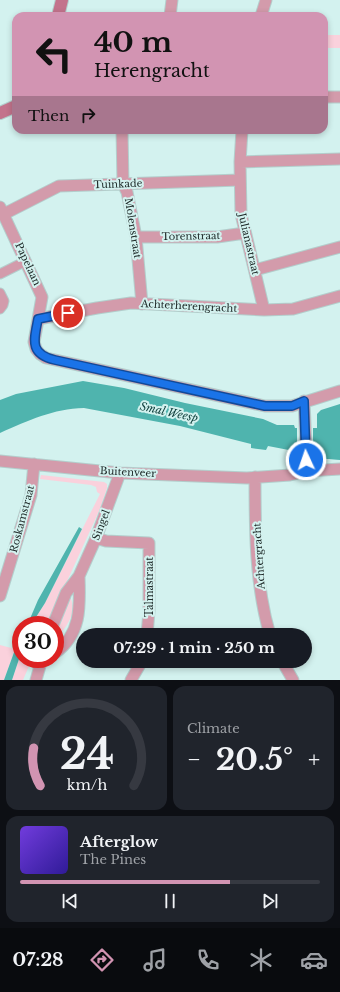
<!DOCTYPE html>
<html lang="en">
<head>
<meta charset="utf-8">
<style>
	body { margin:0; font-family:"Libre Baskerville",serif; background:#20242c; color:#f1f3f6; height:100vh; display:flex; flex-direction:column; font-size:15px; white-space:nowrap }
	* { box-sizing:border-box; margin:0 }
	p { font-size:13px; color:#9ea1a6 }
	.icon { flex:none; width:22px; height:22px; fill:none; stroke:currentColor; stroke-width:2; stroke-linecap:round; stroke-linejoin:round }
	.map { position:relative; height:680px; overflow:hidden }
	.sheet { display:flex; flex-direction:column; gap:6px; padding:6px; background:#0d0f14; flex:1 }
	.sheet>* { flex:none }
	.hud { position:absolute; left:12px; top:12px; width:316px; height:122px; border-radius:12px; box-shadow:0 2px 6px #0003; background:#d294b2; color:#111; overflow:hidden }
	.speed { position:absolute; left:12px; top:616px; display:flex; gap:8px; font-size:20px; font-weight:700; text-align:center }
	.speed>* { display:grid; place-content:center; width:52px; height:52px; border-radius:50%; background:#171b24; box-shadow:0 2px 6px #0003; line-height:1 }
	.speed .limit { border:6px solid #d22; background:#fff; color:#111 }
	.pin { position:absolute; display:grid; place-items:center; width:34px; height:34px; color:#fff; margin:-17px; border:2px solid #fff; border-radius:50%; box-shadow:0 1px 4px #0007 }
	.me { position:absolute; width:44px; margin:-22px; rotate:357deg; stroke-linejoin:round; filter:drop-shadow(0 0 3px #0008) }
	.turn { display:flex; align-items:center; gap:14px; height:84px; padding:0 16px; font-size:18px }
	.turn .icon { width:52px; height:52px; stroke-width:2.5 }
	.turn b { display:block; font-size:28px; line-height:34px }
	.then { display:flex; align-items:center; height:38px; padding:0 16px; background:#0003; gap:8px; font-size:15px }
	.big { font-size:30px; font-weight:700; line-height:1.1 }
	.sheet .widget { flex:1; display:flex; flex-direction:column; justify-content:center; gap:6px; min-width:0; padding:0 14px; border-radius:12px; background:#20242c }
	.sheet .dial { align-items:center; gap:0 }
	.dial svg { height:104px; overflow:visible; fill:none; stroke:#363941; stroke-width:7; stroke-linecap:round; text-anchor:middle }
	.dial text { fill:#f1f3f6; stroke:none }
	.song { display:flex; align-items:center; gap:12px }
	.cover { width:48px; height:48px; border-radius:6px; background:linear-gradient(135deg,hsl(260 70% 55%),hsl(250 70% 35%)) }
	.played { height:4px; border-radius:2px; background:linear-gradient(90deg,#d294b2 70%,#363941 70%) }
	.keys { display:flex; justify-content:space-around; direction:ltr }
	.heat { display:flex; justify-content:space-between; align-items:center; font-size:22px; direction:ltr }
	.sheet .tiles { flex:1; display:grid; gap:6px; grid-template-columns:1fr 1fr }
	.widget:last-child { grid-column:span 2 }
	.trip { position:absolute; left:76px; top:628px; width:236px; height:40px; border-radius:20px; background:#171b24; box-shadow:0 2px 6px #0003; font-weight:700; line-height:40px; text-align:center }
	.tabs { display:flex; height:64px; justify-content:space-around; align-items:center; background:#090b0e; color:#9ea1a6 }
	.tabs .icon { width:28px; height:28px }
	.tabs .selected { color:#d294b2 }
	.tabs b { font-size:18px; color:#f1f3f6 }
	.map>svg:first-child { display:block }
	.green { fill:#fad1dc }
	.water { fill:#4fb4ae }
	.pier { fill:#d3f2ef }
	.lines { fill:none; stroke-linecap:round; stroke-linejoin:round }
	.pedestrian-casing { stroke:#b3cecc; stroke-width:11 }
	.minor-casing { stroke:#b3cecc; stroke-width:13 }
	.secondary-casing { stroke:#b3cecc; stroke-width:14 }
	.pedestrian { stroke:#d39bab; stroke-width:9 }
	.minor { stroke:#d39bab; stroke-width:11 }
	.secondary { stroke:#c3738c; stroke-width:12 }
	.route-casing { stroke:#114b97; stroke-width:10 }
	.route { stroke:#1a73e8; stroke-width:7 }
	.labels { text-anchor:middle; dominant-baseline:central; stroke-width:4; stroke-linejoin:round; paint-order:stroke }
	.street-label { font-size:10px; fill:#202b2a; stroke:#d3f2ef }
	.water-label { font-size:11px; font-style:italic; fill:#11403d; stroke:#d3f2ef }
</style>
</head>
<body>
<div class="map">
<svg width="340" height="680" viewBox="0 0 340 680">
	<rect width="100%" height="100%" fill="#d3f2ef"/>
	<path class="green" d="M324 35H340V48H324Z
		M41 475 104 482 107 484V488L100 509 47 625H31L45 603 100 494 97 492 96 487 91 485 40 479Z
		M70 594C71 599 73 605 73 610 71 621 63 632 55 638V630Z
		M0 645 15 649 4 680H0Z
		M21 653V659H32L23 680H12Z"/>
	<path class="water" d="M83 381 124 388 185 403 263 419 277 425H294L295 428H317V414L321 410 340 404V460C323 458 315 462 315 442L294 443V451L268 446 266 450 251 448V444L180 426 84 408C53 409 29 420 0 433V400L16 394Z
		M79 527 82 529 45 603 31 625H24L25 622 29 621 38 600Z
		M21 633V653L12 680H4Z"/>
	<path class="pier" d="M297 427H313V442H315V450H313V444H296V450H295L294 443 297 442Z"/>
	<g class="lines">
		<g class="pedestrian-casing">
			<path id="pedestrian" d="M0 274 26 261
				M0 293 4 301 3 305 0 309"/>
		</g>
		<g class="minor-casing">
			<path id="minor" d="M170 16 172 0
				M261 16 266 0
				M324 97H340
				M122 130 123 184 127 192 136 237 142 304
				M242 130 240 162 241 214 264 310
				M240 162 340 159
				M0 207 42 297 34 342 36 349 40 354 46 358 265 406H292L340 391
				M4 214 59 186 240 180
				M136 237H217L245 233
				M255 270 340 247
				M38 319 97 308 131 303 264 310 293 309 340 296
				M304 401 307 471
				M0 461 120 473 247 478 290 475 307 471 340 469
				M255 477C255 529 255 584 270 635
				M96 538 106 541 149 543V611L147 635
				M0 596 31 495 34 464
				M53 625 66 593 79 576 96 538 120 473
				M55 653C82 634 80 605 79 576
				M282 661 293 680
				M36 680 42 659
				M131 680 142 661"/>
		</g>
		<g class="secondary-casing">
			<path id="secondary" d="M58 16 62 0
				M0 113 16 106"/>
		</g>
		<use href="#pedestrian" class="pedestrian"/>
		<use href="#minor" class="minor"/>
		<use href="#secondary" class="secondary"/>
	</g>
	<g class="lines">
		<g class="route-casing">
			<path id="route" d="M68 313 38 319C34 340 29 354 55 360L265 406H292L304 401 306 460"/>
		</g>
		<use href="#route" class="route"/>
	</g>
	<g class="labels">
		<g class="street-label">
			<text transform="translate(118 184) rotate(-2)">Tuinkade</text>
			<text transform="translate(133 228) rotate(81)">Molenstraat</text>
			<text transform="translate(191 236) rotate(-1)">Torenstraat</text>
			<text transform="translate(249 244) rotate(77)">Julianastraat</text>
			<text transform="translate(28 264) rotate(65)">Papelaan</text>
			<text transform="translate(189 306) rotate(3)">Achterherengracht</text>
			<text transform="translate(128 472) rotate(3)">Buitenveer</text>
			<text transform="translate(22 519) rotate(-75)">Roskamstraat</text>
			<text transform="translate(101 525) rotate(-69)">Singel</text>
			<text transform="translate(259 556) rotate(-94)">Achtergracht</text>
			<text transform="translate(149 587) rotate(-90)">Talmastraat</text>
		</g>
		<g class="water-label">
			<text transform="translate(169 412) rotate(12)">Smal Weesp</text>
		</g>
	</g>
</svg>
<div class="speed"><div class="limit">30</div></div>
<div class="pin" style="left:68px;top:313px;background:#d93025"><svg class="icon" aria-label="arrive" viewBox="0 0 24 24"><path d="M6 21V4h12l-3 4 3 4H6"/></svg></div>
<svg class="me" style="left:306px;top:460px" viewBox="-20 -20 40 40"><circle r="17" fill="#1a73e8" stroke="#fff" stroke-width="3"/><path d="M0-11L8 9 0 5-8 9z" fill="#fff"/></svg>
<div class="trip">07:29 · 1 min · 250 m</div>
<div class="hud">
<div class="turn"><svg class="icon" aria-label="left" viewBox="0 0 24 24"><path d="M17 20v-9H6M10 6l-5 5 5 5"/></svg><div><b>40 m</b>Herengracht</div></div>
<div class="then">Then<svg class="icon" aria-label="right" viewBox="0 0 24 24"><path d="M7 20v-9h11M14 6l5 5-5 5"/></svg></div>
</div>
</div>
<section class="sheet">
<div class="tiles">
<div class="widget dial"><svg viewBox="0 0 100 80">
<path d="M14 69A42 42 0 1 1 86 69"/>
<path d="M14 69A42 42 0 0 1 9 40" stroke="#d294b2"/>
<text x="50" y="56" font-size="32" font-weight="700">24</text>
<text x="50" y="72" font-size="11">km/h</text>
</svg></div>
<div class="widget"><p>Climate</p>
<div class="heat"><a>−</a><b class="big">20.5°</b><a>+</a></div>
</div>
<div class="widget">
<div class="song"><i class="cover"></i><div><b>Afterglow</b><p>The Pines</p></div></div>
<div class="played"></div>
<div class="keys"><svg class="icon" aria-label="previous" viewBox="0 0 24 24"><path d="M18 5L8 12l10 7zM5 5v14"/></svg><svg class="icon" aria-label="pause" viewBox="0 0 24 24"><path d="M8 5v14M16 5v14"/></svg><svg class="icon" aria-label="next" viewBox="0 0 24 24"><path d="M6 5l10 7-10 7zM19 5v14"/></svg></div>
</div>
</div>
</section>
<nav class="tabs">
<b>07:28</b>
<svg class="icon selected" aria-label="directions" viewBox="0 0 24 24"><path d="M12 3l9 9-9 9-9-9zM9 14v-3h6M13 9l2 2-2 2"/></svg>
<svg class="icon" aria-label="music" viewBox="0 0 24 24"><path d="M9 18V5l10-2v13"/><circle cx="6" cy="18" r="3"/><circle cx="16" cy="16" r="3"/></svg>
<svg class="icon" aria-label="phone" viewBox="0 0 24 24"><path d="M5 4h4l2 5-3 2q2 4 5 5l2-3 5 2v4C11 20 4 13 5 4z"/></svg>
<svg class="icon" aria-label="climate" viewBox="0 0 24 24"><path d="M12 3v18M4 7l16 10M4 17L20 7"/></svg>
<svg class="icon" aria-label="car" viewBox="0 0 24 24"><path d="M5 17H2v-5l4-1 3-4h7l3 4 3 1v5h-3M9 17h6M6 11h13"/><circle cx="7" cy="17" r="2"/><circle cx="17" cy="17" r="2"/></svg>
</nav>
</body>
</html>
